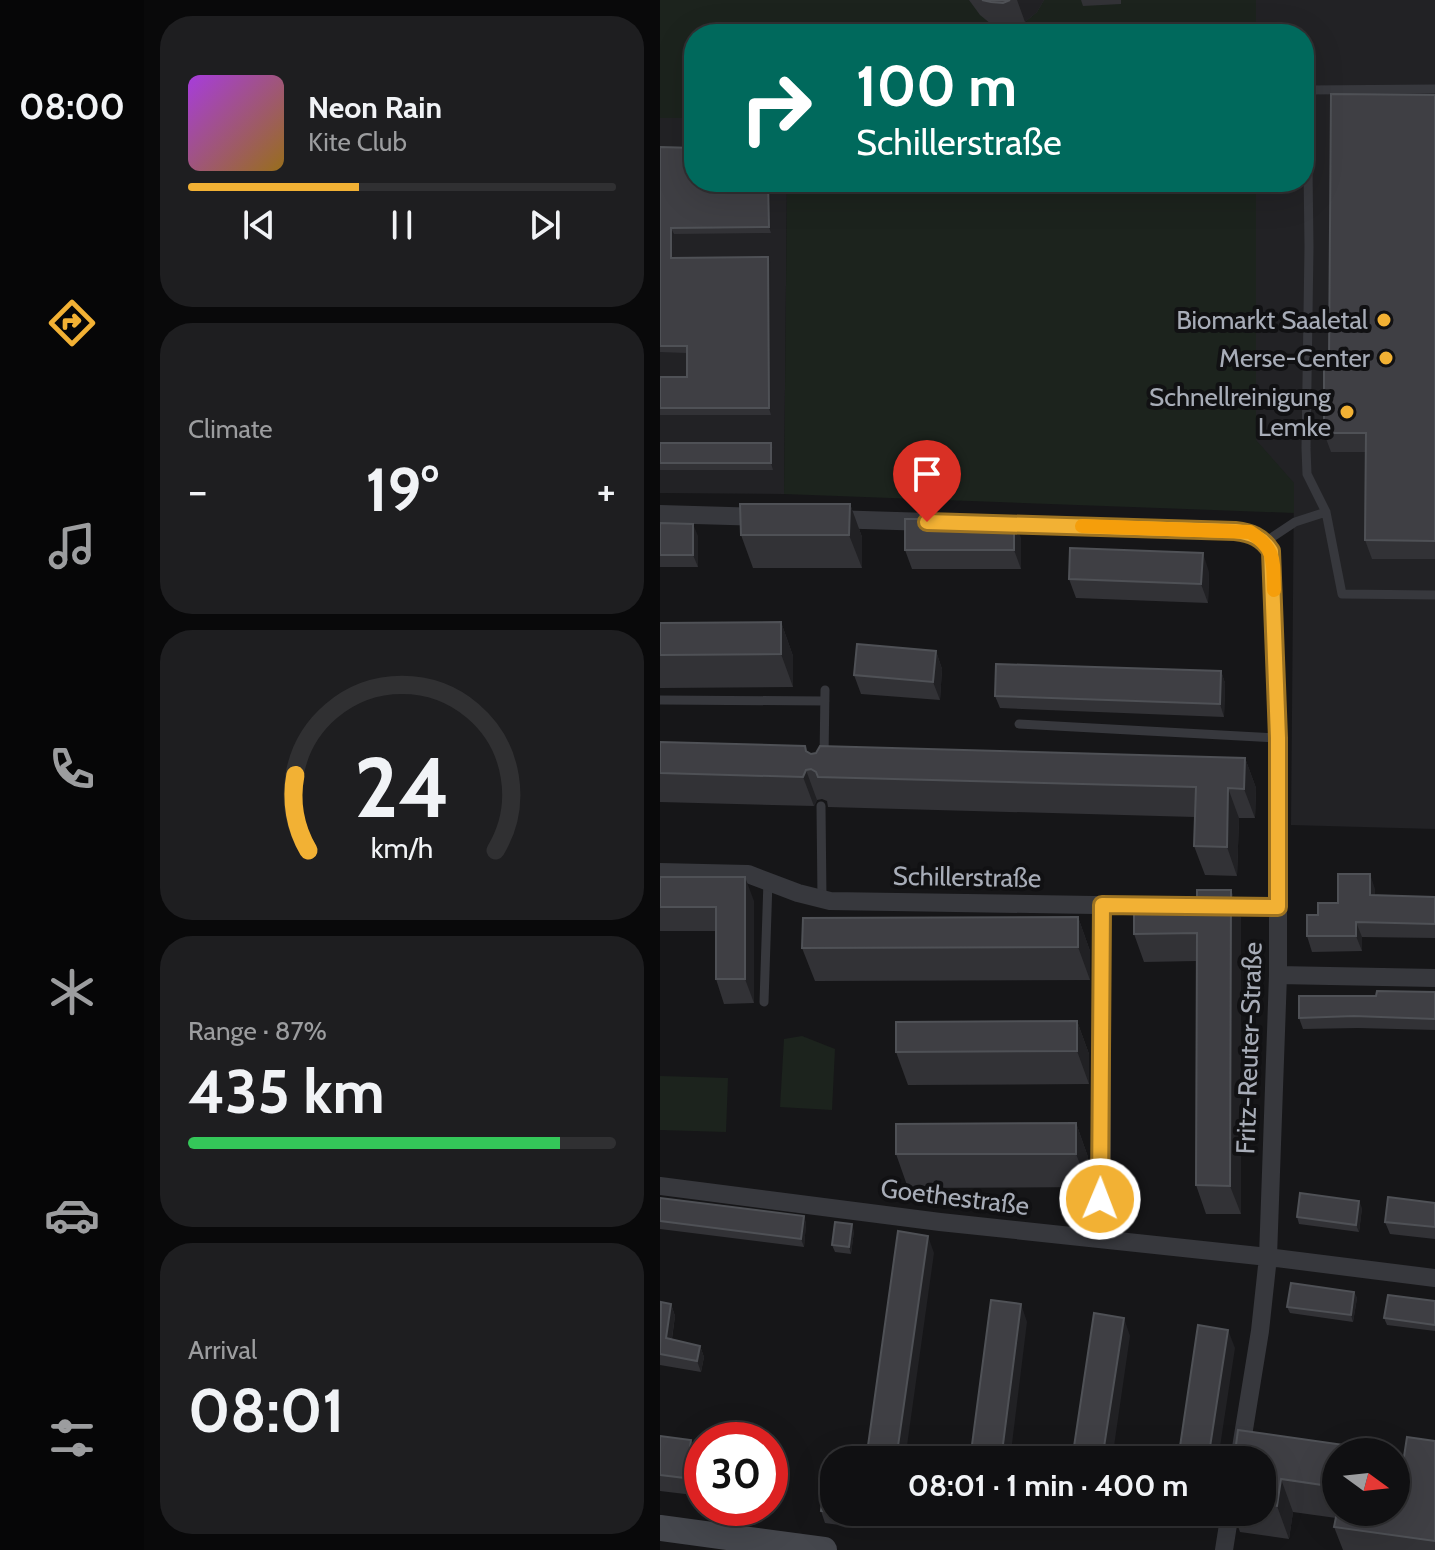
<!DOCTYPE html>
<html lang="en">
<head>
<meta charset="utf-8">
<style>
	body { margin:0; font-family:Cabin,sans-serif; background:#1e1e20; color:#f1f3f6; height:100vh; display:flex; flex-direction:column; font-size:30px; white-space:nowrap }
	* { box-sizing:border-box; margin:0 }
	p { font-size:26px; color:#9c9d9f }
	.icon { flex:none; width:44px; height:44px; fill:none; stroke:currentColor; stroke-width:2; stroke-linecap:round; stroke-linejoin:round }
	.map { position:relative; flex:1; overflow:hidden }
	.sheet { display:flex; flex-direction:column; gap:16px; padding:16px; background:#09090a; width:516px }
	.sheet>* { flex:none }
	.top-card { position:absolute; left:24px; top:24px; width:630px; height:168px; border-radius:32px; box-shadow:0 8px 32px #0002,0 0 0 2px #303032; background:#00695c; color:#fff; overflow:hidden }
	.needle { width:52px; rotate:105deg }
	.controls { position:absolute; left:662px; top:1438px; display:grid; gap:16px }
	.controls a { display:grid; place-items:center; width:88px; height:88px; border-radius:50%; background:#101012; box-shadow:0 8px 32px #0002,0 0 0 2px #303032; font-size:40px }
	.speed { position:absolute; left:24px; top:1422px; display:flex; gap:16px; font-size:40px; font-weight:700; text-align:center }
	.speed>* { display:grid; place-content:center; width:104px; height:104px; border-radius:50%; background:#101012; box-shadow:0 8px 32px #0002,0 0 0 2px #303032; line-height:1 }
	.speed .limit { border:12px solid #d22; background:#fff; color:#111 }
	.pin { position:absolute; display:grid; place-items:center; width:68px; height:68px; color:#fff; margin:-82px -34px; border-radius:50% 50% 50% 0; rotate:-45deg; box-shadow:0 0 8px #0007 }
	.pin .icon { rotate:45deg }
	.me { position:absolute; width:88px; margin:-44px; rotate:1deg; stroke-linejoin:round; filter:drop-shadow(0 0 6px #0008) }
	.turn { display:flex; align-items:center; gap:28px; height:168px; padding:0 40px; font-size:36px }
	.turn .icon { width:104px; height:104px; stroke-width:2.5 }
	.turn b { display:block; font-size:56px; line-height:68px }
	.big { font-size:60px; font-weight:800; line-height:1.1 }
	.sheet .tile { flex:1; display:flex; flex-direction:column; justify-content:center; gap:12px; min-width:0; padding:0 28px; border-radius:32px; background:#1e1e20 }
	.sheet .dial { align-items:center; gap:0 }
	.dial svg { height:208px; overflow:visible; fill:none; stroke:#303032; stroke-width:7; stroke-linecap:round; text-anchor:middle }
	.dial text { fill:#f1f3f6; stroke:none }
	.song { display:flex; align-items:center; gap:24px }
	.cover { width:96px; height:96px; border-radius:12px; background:linear-gradient(135deg,hsl(280 70% 55%),hsl(40 70% 35%)) }
	.played { height:8px; border-radius:4px; background:linear-gradient(90deg,#f2b134 40%,#303032 40%) }
	.keys { display:flex; justify-content:space-around; direction:ltr }
	.heat { display:flex; justify-content:space-between; align-items:center; font-size:44px; direction:ltr }
	.charge { height:12px; border-radius:6px; background:linear-gradient(90deg,#34c759 87%,#303032 0) }
	.trip { position:absolute; left:160px; top:1446px; width:456px; height:80px; border-radius:32px; background:#101012; box-shadow:0 8px 32px #0002,0 0 0 2px #303032; font-weight:800; line-height:80px; text-align:center }
	main { display:flex; flex:1; min-height:0 }
	.tab-bar { display:flex; flex-direction:column; width:144px; justify-content:space-around; align-items:center; background:#060607; color:#9c9d9f }
	.tab-bar .icon { width:56px; height:56px }
	.tab-bar .on { color:#f2b134 }
	.tab-bar b { font-size:36px; color:#f1f3f6 }
	.map>svg:first-child { display:block }
	.built { fill:#222225 }
	.green { fill:#1c231d }
	.lines { fill:none; stroke-linecap:round; stroke-linejoin:round }
	.lane { stroke:#37383d; stroke-width:9 }
	.street { stroke:#37383d; stroke-width:18 }
	.secondary { stroke:#45474d; stroke-width:26 }
	.wall { fill:#323236 }
	.shaded-wall { fill:#212124 }
	.building { fill:#3f3f44; stroke:#4f5156; stroke-width:2 }
	.route-casing { stroke:#9d7322; stroke-width:20 }
	.route { stroke:#f2b134; stroke-width:14 }
	.slow { stroke:#f59e0b; stroke-width:14 }
	.poi-dot { fill:#f2b134; stroke:#111113; stroke-width:3 }
	.labels { text-anchor:middle; dominant-baseline:central; stroke-width:8; stroke-linejoin:round; paint-order:stroke }
	.poi-label { font-size:26px; fill:#a8adb8; stroke:#111113; text-anchor:end }
	.street-label { font-size:26px; fill:#a8adb8; stroke:#111113 }
</style>
</head>
<body>
<main>
<nav class="tab-bar">
<b>08:00</b>
<svg class="icon on" aria-label="directions" viewBox="0 0 24 24"><path d="M12 3l9 9-9 9-9-9zM9 14v-3h6M13 9l2 2-2 2"/></svg>
<svg class="icon" aria-label="music" viewBox="0 0 24 24"><path d="M9 18V5l10-2v13"/><circle cx="6" cy="18" r="3"/><circle cx="16" cy="16" r="3"/></svg>
<svg class="icon" aria-label="phone" viewBox="0 0 24 24"><path d="M5 4h4l2 5-3 2q2 4 5 5l2-3 5 2v4C11 20 4 13 5 4z"/></svg>
<svg class="icon" aria-label="climate" viewBox="0 0 24 24"><path d="M12 3v18M4 7l16 10M4 17L20 7"/></svg>
<svg class="icon" aria-label="car" viewBox="0 0 24 24"><path d="M5 17H2v-5l4-1 3-4h7l3 4 3 1v5h-3M9 17h6M6 11h13"/><circle cx="7" cy="17" r="2"/><circle cx="17" cy="17" r="2"/></svg>
<svg class="icon" aria-label="filters" viewBox="0 0 24 24"><path d="M4 7h16M4 17h16"/><circle cx="9" cy="7" r="2"/><circle cx="15" cy="17" r="2"/></svg>
</nav>
<section class="sheet">
<div class="tile">
<div class="song"><i class="cover"></i><div><b>Neon Rain</b><p>Kite Club</p></div></div>
<div class="played"></div>
<div class="keys"><svg class="icon" aria-label="previous" viewBox="0 0 24 24"><path d="M18 5L8 12l10 7zM5 5v14"/></svg><svg class="icon" aria-label="pause" viewBox="0 0 24 24"><path d="M8 5v14M16 5v14"/></svg><svg class="icon" aria-label="next" viewBox="0 0 24 24"><path d="M6 5l10 7-10 7zM19 5v14"/></svg></div>
</div>
<div class="tile"><p>Climate</p>
<div class="heat"><a>−</a><b class="big">19°</b><a>+</a></div>
</div>
<div class="tile dial"><svg viewBox="0 0 100 80">
<path d="M14 69A42 42 0 1 1 86 69"/>
<path d="M14 69A42 42 0 0 1 9 40" stroke="#f2b134"/>
<text x="50" y="56" font-size="32" font-weight="700">24</text>
<text x="50" y="72" font-size="11">km/h</text>
</svg></div>
<div class="tile"><p>Range · 87%</p><b class="big">435 km</b><div class="charge"></div></div>
<div class="tile"><p>Arrival</p><b class="big">08:01</b></div>
</section>
<div class="map">
<svg width="775" height="1550" viewBox="0 0 775 1550">
	<rect width="100%" height="100%" fill="#161618"/>
	<path class="built" d="M596 0H775V829L631 825 634 484 596 441V182H644V34H596Z
		M0 118H34V182H127L124 494 0 493Z"/>
	<path class="green" d="M0 0H596V34H34V118H0Z
		M127 182H596V440L634 483V513L124 494Z
		M142 1036 175 1049 172 1110 120 1107 124 1039Z
		M0 1076 68 1078 66 1132 0 1130Z"/>
	<g class="lines">
		<path class="lane" d="M775 89 647 90 649 247 646 448 647 474 666 512 682 594 775 595
			M605 542 635 522 666 512
			M0 700 165 701
			M359 724 618 738
			M164 758 165 690
			M161 806 162 899
			M104 1002 108 881"/>
		<path class="street" d="M0 514 105 517
			M171 519 269 522
			M331 524 575 531C591 532 602 537 611 551L618 738V975L608 1257 600 1331 579 1460
			M0 872 88 874 138 893 170 901 497 906
			M554 906 618 907
			M618 975 775 978
			M0 1186 280 1222 608 1257 775 1278
			M442 1239V905
			M564 1550 570 1512"/>
		<path class="secondary" d="M0 1528 164 1550"/>
	</g>
	<path class="wall" d="M309 0H384L377 12 365 22 352 27 340 26 331 24 320 15Z
		M421 0H461V4L423 6Z
		M775 95V559H712L705 540 706 452H671L664 433 669 362Z
		M0 147 34 182H111V233L14 234 13 258 111 263V415H0V377H27V353L0 352Z
		M0 443H111L113 449V470H0Z
		M190 504 202 537V568H93L81 535Z
		M0 523 38 536V567H0Z
		M361 538V569H252L245 550Z
		M549 572 548 603 416 598 409 579Z
		M121 622 133 656V687L0 688V623Z
		M276 651 282 669 280 700 201 694 194 675Z
		M561 671 565 683 564 717 340 708 335 696Z
		M0 742 147 751 151 754 585 758 596 788 595 818H579L577 876 545 875 534 846 535 817 168 807 167 801 162 799 157 800 154 806 0 802Z
		M0 877 94 901V1003L64 1004 56 979V931H0Z
		M715 889V895L775 897V938L702 937V951L652 952 647 936 658 915 678 903Z
		M571 890 581 919V1214H546L536 1185 537 961 484 962 474 934 537 903Z
		M418 917 430 951V980L155 981 142 948Z
		M775 992V1030L698 1028 643 1029 639 1018 716 996Z
		M417 1021 429 1054V1084L248 1085 236 1052Z
		M416 1123 428 1157 429 1187 248 1188 236 1154Z
		M0 1198 144 1216 146 1224 144 1247 0 1229Z
		M775 1203V1239L730 1234 725 1222Z
		M702 1208 699 1232 639 1224 637 1217Z
		M194 1231 191 1254 175 1252 172 1245Z
		M694 1292 697 1298 693 1322 630 1313 627 1307Z
		M775 1301V1331L727 1325 724 1318Z
		M11 1304 15 1316 12 1339 40 1346 44 1357 41 1372 0 1365V1305Z
		M578 1430 712 1449 713 1452H676V1512H736V1495L738 1496 747 1437 775 1441V1550H683L674 1527 676 1518 633 1512 629 1539 580 1532 573 1512H602V1460H574Z
		M0 1436 31 1440 37 1457 36 1462 42 1463V1496L0 1491Z
		M161 1511 189 1512 187 1526 165 1523Z
		M420 1512H444V1516Z
		M514 1512H550L548 1527 518 1523Z"/>
	<path class="shaded-wall" d="M357 0H384L377 12 365 22Z
		M108 182H111V233L109 227Z
		M11 228 14 234 13 264 11 258Z
		M108 257 111 263V415L109 408Z
		M111 443 113 449V470L111 463Z
		M190 504 202 537V568L189 535Z
		M354 519 361 538V569L354 550Z
		M33 524 38 536V567L33 555Z
		M543 553 549 572 548 603 541 584Z
		M121 622 133 656V687L121 654Z
		M276 651 282 669 280 700 273 682Z
		M561 671 565 683 564 717 560 704Z
		M585 758 596 788 595 818 584 789Z
		M146 770 157 800 154 806 143 777Z
		M568 788 579 818 577 876 567 847Z
		M710 874 715 889V910L710 895Z
		M85 877 94 901V1003L85 979Z
		M571 890 581 919V1214L570 1186Z
		M418 917 430 951V980L418 947Z
		M696 922 702 937V951L696 936Z
		M417 1021 429 1054V1084L417 1051Z
		M416 1123 428 1157 429 1187 416 1154Z
		M699 1201 702 1208 699 1232 696 1225Z
		M144 1216 146 1224 144 1247 141 1239Z
		M192 1224 194 1231 191 1254 189 1247Z
		M268 1236 274 1253 245 1460H236Z
		M694 1292 697 1298 693 1322 691 1315Z
		M11 1304 15 1316 10 1350 6 1338Z
		M361 1304 367 1322 350 1460H341Z
		M464 1318 470 1336 452 1460H442Z
		M568 1330 575 1348 558 1460H548Z
		M40 1346 44 1357 41 1372 37 1361Z
		M31 1440 37 1457 34 1478 28 1461Z
		M621 1479 633 1512 629 1539 617 1506Z
		M182 1512H189L187 1526 182 1514Z
		M542 1512H550L548 1527Z"/>
	<path class="building" d="M322 0H350L343 3 331 2Z
		M671 94 775 95V541L705 540 706 433H664V362H669Z
		M0 147 34 148V182H108L109 227 11 228V258L108 257 109 408H0V377H27V346H0Z
		M0 443H111V463H0Z
		M80 504H190L189 535H81Z
		M245 519H354V550H245Z
		M0 523 33 524V555H0Z
		M410 548 543 553 541 584 409 579Z
		M121 622V654L0 655V623Z
		M197 644 276 651 273 682 194 675Z
		M336 664 561 671 560 704 335 696Z
		M0 742 145 746 146 751 151 754 156 753 160 746 585 758 584 789 568 788 567 847 534 846 536 787 158 777 156 772 151 769 146 770 143 777 0 773Z
		M678 874H710V895L775 897V924L696 922V936H647V915H658V903H678Z
		M0 877H85V979H56V907H0Z
		M537 890H571L570 1186 536 1185 537 933 474 934V903H537Z
		M418 917V947L142 948 143 918Z
		M717 991 775 992V1019L694 1016 639 1018V996H716Z
		M417 1021V1051L236 1052V1022Z
		M416 1123V1154H236V1124Z
		M640 1193 699 1201 696 1225 637 1217Z
		M728 1197 775 1203V1227L725 1222Z
		M0 1198 144 1216 141 1239 0 1221Z
		M175 1222 192 1224 189 1247 172 1245Z
		M238 1231 268 1236 236 1460H206Z
		M631 1283 694 1292 691 1315 627 1307Z
		M728 1295 775 1301V1325L724 1318Z
		M331 1300 361 1304 341 1460H310Z
		M1 1302 11 1304 6 1338 40 1346 37 1361 0 1354Z
		M434 1313 464 1318 442 1460H412Z
		M538 1325 568 1330 548 1460H518Z
		M578 1430 712 1449 711 1452H676V1487L621 1479 617 1506 602 1504V1460H574Z
		M0 1436 31 1440 28 1461 42 1463V1480L0 1475Z
		M747 1437 775 1441V1541L674 1527 677 1512H736V1495L738 1496Z
		M167 1465 174 1466V1512H182V1514L161 1511Z"/>
	<g class="lines">
		<g class="route-casing">
			<path id="route" d="M267 522 575 531C591 533 602 537 611 551L618 738V907L442 905 440 1199"/>
		</g>
		<use href="#route" class="route"/>
		<path class="slow" d="M422 526 590 532C616 549 613 561 614 590"/>
	</g>
	<g class="poi-dot">
		<circle cx="724" cy="320" r="8"/>
		<circle cx="726" cy="358" r="8"/>
		<circle cx="687" cy="412" r="8"/>
	</g>
	<g class="labels">
		<g class="poi-label">
			<text x="708" y="320">Biomarkt Saaletal</text>
			<text x="710" y="358">Merse-Center</text>
			<text x="671" y="397">Schnellreinigung<tspan x="671" dy="30">Lemke</tspan></text>
		</g>
		<g class="street-label">
			<text transform="translate(307 877) rotate(1)">Schillerstraße</text>
			<text transform="translate(589 1048) rotate(-88)">Fritz-Reuter-Straße</text>
			<text transform="translate(295 1197) rotate(7)">Goethestraße</text>
		</g>
	</g>
</svg>
<div class="controls">
<a><svg class="needle" viewBox="-14 -14 28 28"><path d="M0-13l5 13h-10z" fill="#e53935"/><path d="M0 13l5-13h-10z" fill="#9c9d9f"/></svg></a>
</div>
<div class="speed"><div class="limit">30</div></div>
<div class="pin" style="left:267px;top:522px;background:#d93025"><svg class="icon" aria-label="arrive" viewBox="0 0 24 24"><path d="M6 21V4h12l-3 4 3 4H6"/></svg></div>
<svg class="me" style="left:440px;top:1199px" viewBox="-20 -20 40 40"><circle r="17" fill="#f2b134" stroke="#fff" stroke-width="3"/><path d="M0-11L8 9 0 5-8 9z" fill="#fff"/></svg>
<div class="trip">08:01 · 1 min · 400 m</div>
<div class="top-card">
<div class="turn"><svg class="icon" aria-label="right" viewBox="0 0 24 24"><path d="M7 20v-9h11M14 6l5 5-5 5"/></svg><div><b>100 m</b>Schillerstraße</div></div>
</div>
</div>
</main>
</body>
</html>
